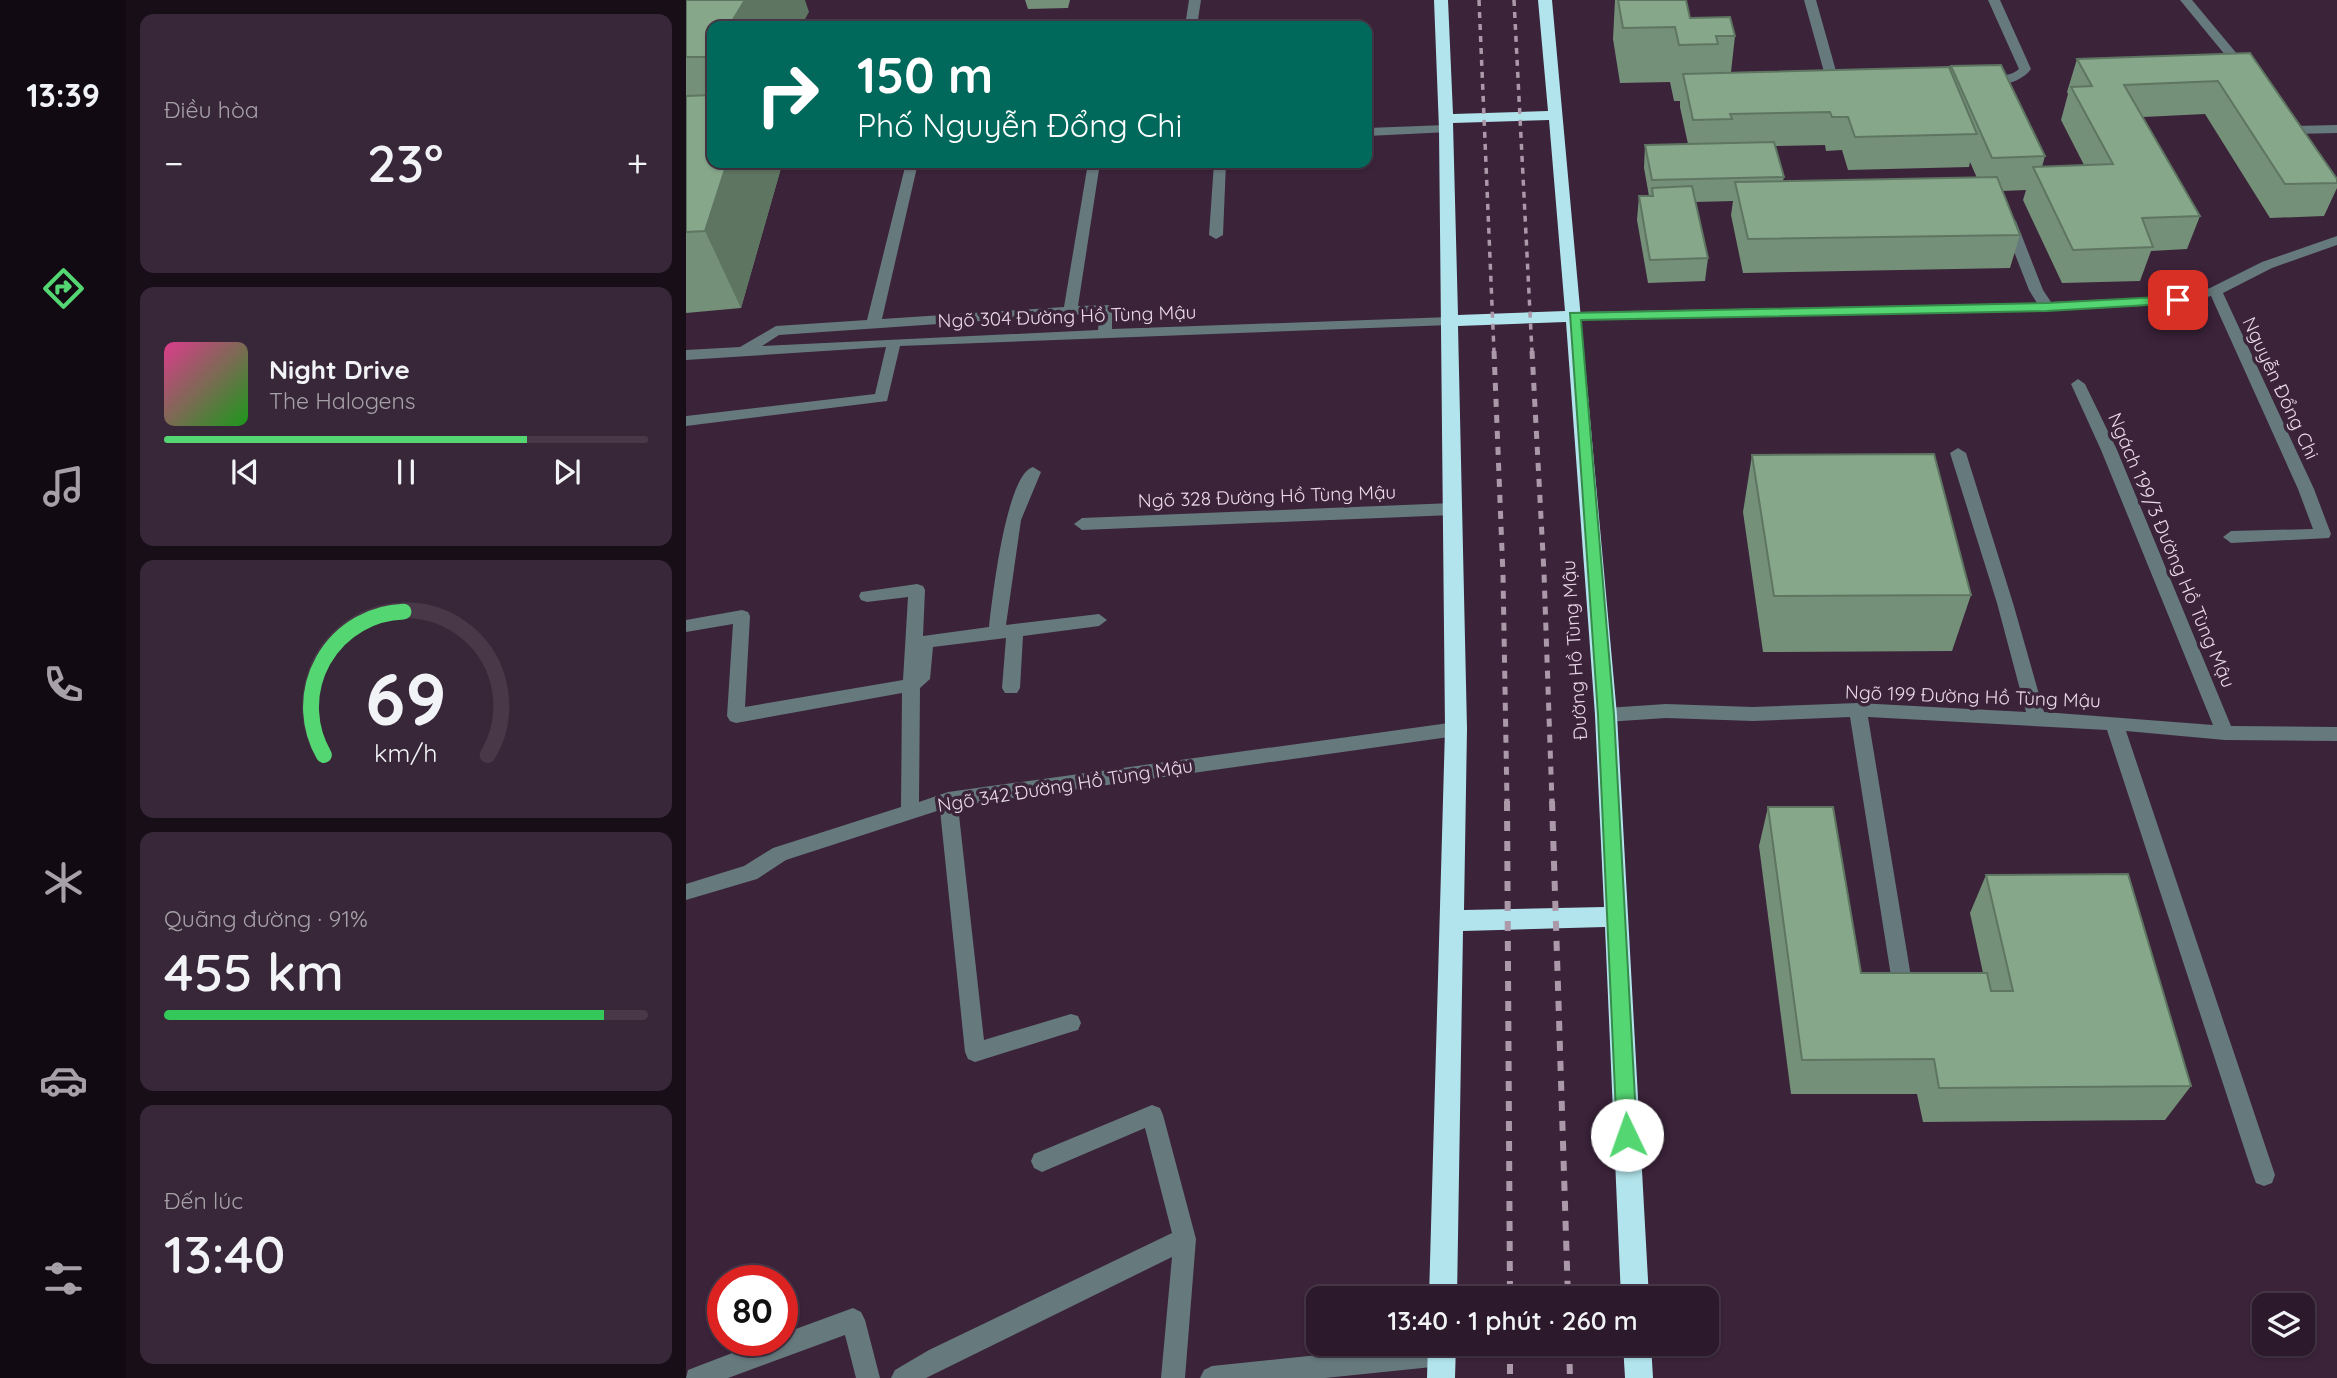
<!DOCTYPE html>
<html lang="vi">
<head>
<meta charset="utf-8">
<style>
	body { margin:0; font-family:Quicksand,sans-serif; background:#382738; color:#f1f3f6; height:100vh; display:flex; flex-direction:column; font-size:26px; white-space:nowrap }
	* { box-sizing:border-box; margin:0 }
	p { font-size:23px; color:#a6a1a9 }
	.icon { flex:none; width:38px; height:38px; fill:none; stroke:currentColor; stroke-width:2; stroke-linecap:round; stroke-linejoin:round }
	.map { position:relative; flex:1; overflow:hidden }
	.drawer { display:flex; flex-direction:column; gap:14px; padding:14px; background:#180e18; width:560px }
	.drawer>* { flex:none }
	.banner { position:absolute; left:21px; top:21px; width:665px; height:147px; border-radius:14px; box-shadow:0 2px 5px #0004,0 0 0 2px #483848; background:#00695c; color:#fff; overflow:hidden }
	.controls { position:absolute; left:1566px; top:1293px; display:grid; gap:14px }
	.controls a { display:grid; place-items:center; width:63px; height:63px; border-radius:14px; background:#2c1a2c; box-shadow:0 2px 5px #0004,0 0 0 2px #483848; font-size:35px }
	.speed { position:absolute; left:21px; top:1265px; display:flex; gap:14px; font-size:35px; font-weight:700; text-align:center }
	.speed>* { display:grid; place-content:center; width:91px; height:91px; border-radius:50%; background:#2c1a2c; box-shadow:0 2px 5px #0004,0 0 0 2px #483848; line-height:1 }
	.speed .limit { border:10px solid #d22; background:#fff; color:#111 }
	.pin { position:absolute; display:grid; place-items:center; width:60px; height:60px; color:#fff; margin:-30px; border-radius:14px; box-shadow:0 4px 10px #0006 }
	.me { position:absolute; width:77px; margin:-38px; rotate:357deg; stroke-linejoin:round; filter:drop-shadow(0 0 5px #0008) }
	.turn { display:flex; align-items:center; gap:24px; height:147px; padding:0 35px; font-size:32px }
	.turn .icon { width:91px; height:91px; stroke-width:2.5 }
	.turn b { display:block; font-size:49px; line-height:60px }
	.big { font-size:52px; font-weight:600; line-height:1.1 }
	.drawer .tile { flex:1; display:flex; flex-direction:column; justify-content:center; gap:10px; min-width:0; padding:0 24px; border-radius:14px; background:#382738 }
	.drawer .dial { align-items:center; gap:0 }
	.dial svg { height:182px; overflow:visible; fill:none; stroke:#483848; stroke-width:7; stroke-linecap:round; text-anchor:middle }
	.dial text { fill:#f1f3f6; stroke:none }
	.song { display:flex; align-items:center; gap:21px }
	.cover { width:84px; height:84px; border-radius:10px; background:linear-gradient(135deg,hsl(330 70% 55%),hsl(120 70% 35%)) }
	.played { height:7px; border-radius:4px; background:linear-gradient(90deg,#54d672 75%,#483848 75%) }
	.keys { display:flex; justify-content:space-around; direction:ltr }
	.heat { display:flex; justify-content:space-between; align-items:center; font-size:38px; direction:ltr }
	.charge { height:10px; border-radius:5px; background:linear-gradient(90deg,#34c759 91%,#483848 0) }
	.trip { position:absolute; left:620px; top:1286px; width:413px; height:70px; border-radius:14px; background:#2c1a2c; box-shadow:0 2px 5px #0004,0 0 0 2px #483848; font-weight:600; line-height:70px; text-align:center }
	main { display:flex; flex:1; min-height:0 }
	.tab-bar { display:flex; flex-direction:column; width:126px; justify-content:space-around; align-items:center; background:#120a12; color:#a6a1a9 }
	.tab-bar .icon { width:49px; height:49px }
	.tab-bar .active { color:#54d672 }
	.tab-bar b { font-size:32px; color:#f1f3f6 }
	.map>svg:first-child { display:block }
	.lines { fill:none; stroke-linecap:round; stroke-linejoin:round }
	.minor { fill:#66797d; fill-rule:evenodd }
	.highway { fill:#b1e4ec; fill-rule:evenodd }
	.rail-far2 { stroke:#ab98a9; stroke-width:3.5; stroke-dasharray:6 6; stroke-linecap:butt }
	.rail-far1 { stroke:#ab98a9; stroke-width:5; stroke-dasharray:8 8; stroke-linecap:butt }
	.rail { stroke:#ab98a9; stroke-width:6; stroke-dasharray:10 10; stroke-linecap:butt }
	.wall { fill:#749078; fill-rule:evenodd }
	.shaded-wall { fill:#5e7561 }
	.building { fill:#87a78b; stroke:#5e7561; stroke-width:2 }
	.route { fill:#54d672; stroke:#378b4a; stroke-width:2 }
	.labels { text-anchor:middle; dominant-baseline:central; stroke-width:7; stroke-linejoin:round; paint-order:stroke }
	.street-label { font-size:19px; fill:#eadae8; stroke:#3b233a }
</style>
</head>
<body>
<main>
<nav class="tab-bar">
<b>13:39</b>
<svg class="icon active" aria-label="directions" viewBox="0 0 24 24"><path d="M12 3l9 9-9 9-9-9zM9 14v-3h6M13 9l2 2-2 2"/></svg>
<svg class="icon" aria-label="music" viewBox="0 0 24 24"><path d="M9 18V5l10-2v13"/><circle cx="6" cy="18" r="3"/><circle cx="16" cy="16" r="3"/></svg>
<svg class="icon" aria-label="phone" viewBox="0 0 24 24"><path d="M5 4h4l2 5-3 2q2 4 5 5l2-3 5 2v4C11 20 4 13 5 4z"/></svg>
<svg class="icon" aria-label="climate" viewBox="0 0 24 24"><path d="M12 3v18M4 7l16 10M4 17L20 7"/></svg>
<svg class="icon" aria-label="car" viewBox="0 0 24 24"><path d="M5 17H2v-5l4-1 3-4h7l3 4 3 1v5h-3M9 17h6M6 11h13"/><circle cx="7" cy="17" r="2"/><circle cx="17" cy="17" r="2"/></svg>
<svg class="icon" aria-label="filters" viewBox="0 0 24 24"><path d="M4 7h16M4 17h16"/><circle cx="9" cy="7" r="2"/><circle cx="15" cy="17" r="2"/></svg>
</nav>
<section class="drawer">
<div class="tile"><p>Điều hòa</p>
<div class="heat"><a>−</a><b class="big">23°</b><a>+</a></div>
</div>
<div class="tile">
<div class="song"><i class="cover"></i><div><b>Night Drive</b><p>The Halogens</p></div></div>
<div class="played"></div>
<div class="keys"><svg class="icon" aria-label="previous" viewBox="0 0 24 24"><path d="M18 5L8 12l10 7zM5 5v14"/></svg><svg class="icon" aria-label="pause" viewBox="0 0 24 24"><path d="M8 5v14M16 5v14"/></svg><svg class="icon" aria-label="next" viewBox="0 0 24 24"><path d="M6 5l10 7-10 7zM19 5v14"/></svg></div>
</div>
<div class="tile dial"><svg viewBox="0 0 100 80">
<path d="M14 69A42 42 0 1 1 86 69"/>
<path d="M14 69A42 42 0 0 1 49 6" stroke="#54d672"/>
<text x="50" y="56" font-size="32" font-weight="700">69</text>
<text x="50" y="72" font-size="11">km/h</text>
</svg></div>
<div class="tile"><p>Quãng đường · 91%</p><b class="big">455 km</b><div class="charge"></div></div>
<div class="tile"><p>Đến lúc</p><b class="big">13:40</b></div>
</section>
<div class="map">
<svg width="1651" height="1378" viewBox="0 0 1651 1378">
	<rect width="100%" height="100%" fill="#3b233a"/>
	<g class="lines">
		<path class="minor" d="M503 0H515L511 26H499Z
			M1118 0H1130L1150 71 1164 79V85L1144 80 1138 72Z
			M1302 0H1314L1345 69C1335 83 1309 90 1294 80 1305 72 1321 80 1333 69Z
			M1494 0H1506L1562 67V73H1554Z
			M760 125 764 126V132L681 136V128Z
			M1651 125V133L1608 134 1602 130 1608 126Z
			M220 163H232L196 319 378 307 402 163H414L392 306 426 305V329L764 317 771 321 764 325 214 346 201 401 0 426V416L189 394 200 347 0 360V350L54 347 90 326 181 320ZM414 313 412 330 76 346 93 335Z
			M528 163H540L537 235 530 239 523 235Z
			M1323 217 1330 221 1357 290 1365 302 1492 296 1524 288 1576 262 1651 236V245L1586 268 1537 293 1628 489 1645 534 1643 538 1545 543 1537 537 1545 531 1627 529 1612 489 1525 296 1492 304 1361 311 888 320 881 316 888 312 1351 303 1343 290 1316 221Z
			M1392 379 1399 384 1431 450 1545 726 1651 727V741L1539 740 1440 731 1589 1175 1586 1183 1578 1186 1570 1183 1567 1175 1421 730 1182 717 1228 995 1225 1001 1218 1004 1211 1001 1208 995 1164 717 1067 721 980 718 920 722 914 720 911 715 914 710 920 708 980 704 1067 707 1172 703 1340 712 1311 603 1264 453 1272 448 1280 453 1327 603 1358 712 1527 725 1415 450 1385 384Z
			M347 467 355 472 335 520 320 625 413 614 421 620 413 626 337 636 334 688 331 693H319L316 688 320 638 247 647 244 679 234 688 233 802 262 792 770 722 776 724 779 729 776 734 770 736 272 806 298 1040 385 1014 392 1016 395 1023 392 1030 385 1032 289 1062 282 1059 279 1052 254 810 100 860 71 879 0 900V884L58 866 87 848 215 807 216 693 50 723 44 721 41 716 47 624 0 632V620L56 610 62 612 64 616 59 707 217 680 222 597 181 602 175 600 173 596 175 592 231 584 237 586 239 590 237 636 303 627C306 600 320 474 347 467Z
			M767 503 775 509 767 515 396 530 388 524 396 518Z
			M466 1105 474 1108 477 1115 510 1239 499 1378H475L486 1257 240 1378H205L209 1370 243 1350 486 1233 459 1128 356 1172 348 1168 345 1161 348 1154Z
			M167 1308 175 1312 179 1320 194 1378H170L159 1335 42 1378H0L2 1370 80 1340H96V1334Z
			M739 1344 764 1346 768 1354 764 1362 756 1366 639 1378H514L518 1370 526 1366Z"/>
		<path class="highway" d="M748 0H762L767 114 862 111 852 0H866L931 715 963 1298H935L919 927 777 931 771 1298H743L759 729 753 129ZM863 120 879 311 772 315 767 123ZM880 322 909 715 918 907 778 910 781 729 772 326Z
			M742 1344H770L769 1378H741Z
			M937 1344H965L967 1378H939Z"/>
		<path class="rail-far2" d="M793 0 808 352
			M828 0 846 352"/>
		<path class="rail-far1" d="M808 351 817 575 821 802
			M846 351 858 573 866 802"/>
		<path class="rail" d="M821 801 824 1298
			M866 801 882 1298
			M824 1344V1378
			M883 1344 884 1378"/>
	</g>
	<path class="wall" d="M0 0 123 12 26 26V163H93L95 168 55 308 0 313Z
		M339 0H384L382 8 342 9Z
		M929 0H1000L1004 18 1049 36 1045 72 1264 71 1265 66 1359 156 1356 167 1398 165 1375 120 1382 94 1381 92 1391 59 1564 53 1651 179V188L1638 216 1584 218 1519 114 1457 117 1514 216 1501 249 1465 251 1454 281 1376 283 1337 200 1340 190 1316 191 1334 235 1324 268 1057 273 1045 215 1047 201 1009 202 1022 258 1019 281 962 283 951 220 953 196H963L958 168 959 145 1002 144 994 107V101H988L984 82 934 83 927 39ZM1139 145 1140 151 1156 150 1162 170 1283 167 1284 162 1291 178 1097 181 1098 177 1089 146Z
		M1066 455 1285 595 1266 651 1077 652 1057 512Z
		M1082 807 1175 973H1297L1284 913 1300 875 1505 1086 1479 1120 1237 1122 1231 1094H1105L1073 846Z"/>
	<path class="shaded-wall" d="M59 0H119L123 12 115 26H43Z
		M41 163H93L95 168 55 308 19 231Z"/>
	<path class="building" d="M0 0H59L43 26H26V54L24 57H0Z
		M932 0H1000L1004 18 1044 17 1049 36H1030L1032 44 993 45 989 27 937 28Z
		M1564 53 1651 179V183L1599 184 1532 81 1438 85 1514 216 1456 218 1467 247 1387 250 1347 167 1427 164 1385 87 1406 86 1391 59Z
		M1315 65 1359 156 1306 158 1265 66Z
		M1263 67 1291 134 1169 137 1162 117H1146L1144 112 1044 114 1046 119 1007 120 997 74Z
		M26 95V163H41L19 231 0 232V96Z
		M1088 142 1098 177 966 180 959 145Z
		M1311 177 1334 235 1062 239 1049 182Z
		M1006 186 1022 258 964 260 953 196H967L966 188Z
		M1248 454 1285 595 1088 596 1066 455Z
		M1082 807H1147L1175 973H1301L1305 991H1327L1300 875 1442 874 1505 1086 1253 1088 1248 1059 1116 1060Z"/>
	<path class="route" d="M1492 296 1498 300 1496 303 1361 311 895 320 928 715 951 1135 948 1142 941 1145 934 1142 931 1135 912 715 884 313 1361 303Z"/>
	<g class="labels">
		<g class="street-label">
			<text transform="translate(381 316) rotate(-2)">Ngõ 304 Đường Hồ Tùng Mậu</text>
			<text transform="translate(1595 388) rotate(65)">Nguyễn Đổng Chi</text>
			<text transform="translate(581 496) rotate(-2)">Ngõ 328 Đường Hồ Tùng Mậu</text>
			<text transform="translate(1486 550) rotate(67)">Ngách 199/3 Đường Hồ Tùng Mậu</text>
			<text transform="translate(888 650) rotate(-94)">Đường Hồ Tùng Mậu</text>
			<text transform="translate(1287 696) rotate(2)">Ngõ 199 Đường Hồ Tùng Mậu</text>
			<text transform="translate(379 785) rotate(-9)">Ngõ 342 Đường Hồ Tùng Mậu</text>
		</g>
	</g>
</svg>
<div class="controls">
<a><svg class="icon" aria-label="layers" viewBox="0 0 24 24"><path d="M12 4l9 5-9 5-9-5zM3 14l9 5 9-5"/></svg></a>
</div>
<div class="speed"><div class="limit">80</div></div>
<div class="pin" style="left:1492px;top:300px;background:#d93025"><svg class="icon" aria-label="arrive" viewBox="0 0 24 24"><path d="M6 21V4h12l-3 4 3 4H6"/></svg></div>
<svg class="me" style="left:941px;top:1135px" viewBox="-20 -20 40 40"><circle r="19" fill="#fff"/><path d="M0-13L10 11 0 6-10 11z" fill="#54d672"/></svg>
<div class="trip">13:40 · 1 phút · 260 m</div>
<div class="banner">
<div class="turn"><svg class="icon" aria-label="right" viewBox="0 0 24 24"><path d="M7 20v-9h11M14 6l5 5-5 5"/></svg><div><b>150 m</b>Phố Nguyễn Đổng Chi</div></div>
</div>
</div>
</main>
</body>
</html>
